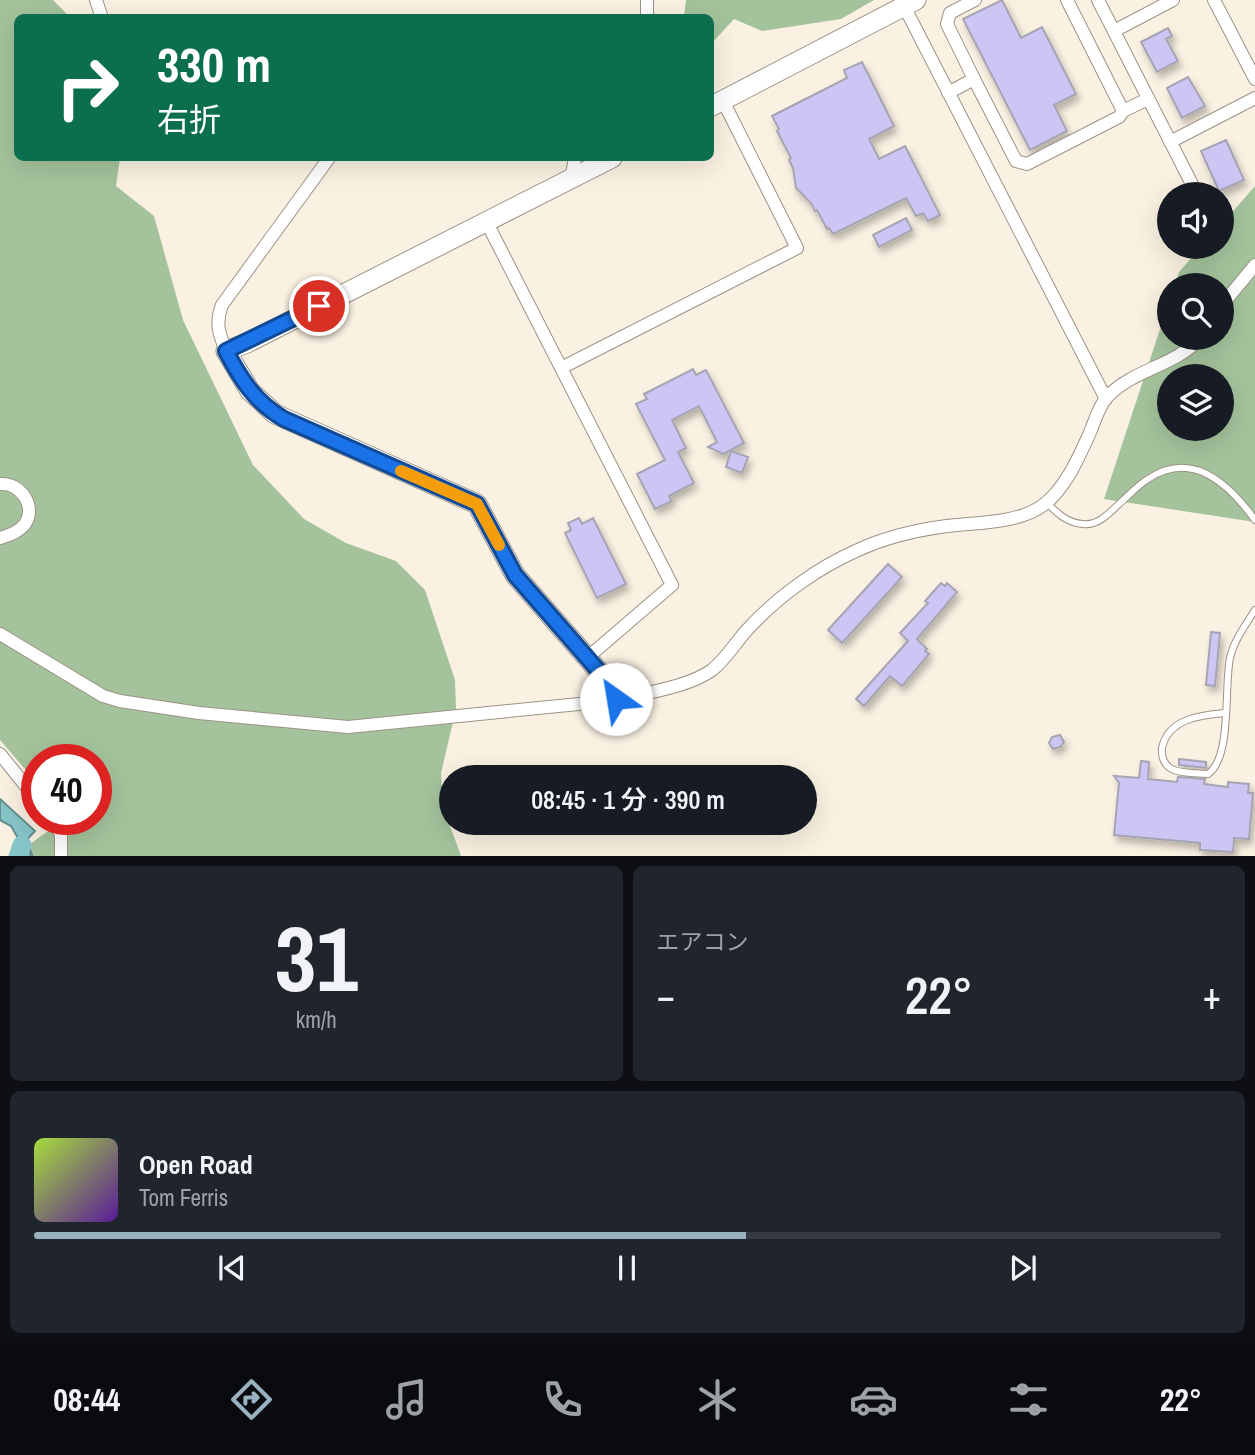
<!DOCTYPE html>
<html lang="ja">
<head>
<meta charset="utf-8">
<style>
	body { margin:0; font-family:"Archivo Narrow","Noto Sans JP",sans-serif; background:#20242c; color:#f1f3f6; height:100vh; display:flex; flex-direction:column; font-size:26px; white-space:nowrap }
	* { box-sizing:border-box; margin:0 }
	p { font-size:23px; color:#9ea1a6 }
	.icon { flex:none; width:38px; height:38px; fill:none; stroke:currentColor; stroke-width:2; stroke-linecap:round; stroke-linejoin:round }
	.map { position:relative; height:856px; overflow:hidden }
	.sheet { display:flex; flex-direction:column; gap:10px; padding:10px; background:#0d0f14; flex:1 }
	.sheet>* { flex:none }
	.top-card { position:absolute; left:14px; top:14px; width:700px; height:147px; border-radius:10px; box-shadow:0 7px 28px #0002; background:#0b6e4f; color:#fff; overflow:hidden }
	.tools { position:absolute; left:1157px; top:182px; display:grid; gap:14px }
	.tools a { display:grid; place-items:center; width:77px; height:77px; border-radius:50%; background:#171b24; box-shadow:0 7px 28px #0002; font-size:35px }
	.speed { position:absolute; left:21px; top:744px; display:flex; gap:14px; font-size:35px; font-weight:700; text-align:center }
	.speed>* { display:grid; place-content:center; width:91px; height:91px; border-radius:50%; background:#171b24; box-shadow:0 7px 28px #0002; line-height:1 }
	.speed .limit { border:10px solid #d22; background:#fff; color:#111 }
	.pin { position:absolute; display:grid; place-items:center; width:60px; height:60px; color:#fff; margin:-30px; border:4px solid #fff; border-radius:50%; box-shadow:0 2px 7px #0007 }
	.me { position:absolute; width:77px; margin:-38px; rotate:328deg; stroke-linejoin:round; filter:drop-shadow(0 0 5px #0008) }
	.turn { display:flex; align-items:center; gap:24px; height:147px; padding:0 28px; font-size:32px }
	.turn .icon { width:91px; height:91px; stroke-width:2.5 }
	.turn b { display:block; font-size:49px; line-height:60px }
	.big { font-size:52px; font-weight:600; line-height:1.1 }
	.sheet .tile { flex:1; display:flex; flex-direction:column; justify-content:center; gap:10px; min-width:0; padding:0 24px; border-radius:10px; background:#20242c }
	.sheet .dial { align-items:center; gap:0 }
	.dial b { font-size:91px; line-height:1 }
	.song { display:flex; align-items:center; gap:21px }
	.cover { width:84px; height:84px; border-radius:10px; background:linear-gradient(135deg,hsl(80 70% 55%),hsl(270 70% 35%)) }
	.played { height:7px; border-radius:4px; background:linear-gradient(90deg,#9ab1c0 60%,#363941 60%) }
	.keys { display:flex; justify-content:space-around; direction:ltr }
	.heat { display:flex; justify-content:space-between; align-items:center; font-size:38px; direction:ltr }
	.sheet .tiles { flex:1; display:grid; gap:10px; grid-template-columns:1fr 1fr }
	.tile:last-child { grid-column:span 2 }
	.trip { position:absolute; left:439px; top:765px; width:378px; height:70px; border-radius:35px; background:#171b24; box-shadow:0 7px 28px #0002; font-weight:600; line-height:70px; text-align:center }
	.dock { display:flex; height:112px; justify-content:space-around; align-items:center; background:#090b0e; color:#9ea1a6 }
	.dock .icon { width:49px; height:49px }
	.dock .current { color:#9ab1c0 }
	.dock b { font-size:32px; color:#f1f3f6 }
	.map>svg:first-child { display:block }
	.forest { fill:#a4c39c; fill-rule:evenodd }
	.water { fill:#86c5c8; stroke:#648f90; stroke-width:2 }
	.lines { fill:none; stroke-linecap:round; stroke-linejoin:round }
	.stream { stroke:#648f90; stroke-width:3.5 }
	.river { stroke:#86c5c8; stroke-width:19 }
	.building { fill:#cdc5f3; stroke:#a6a4b3; stroke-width:2; filter:url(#shadow) }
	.lane-casing { stroke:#9c9386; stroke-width:8 }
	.street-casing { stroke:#9c9386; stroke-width:14 }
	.secondary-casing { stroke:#9c9386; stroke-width:21 }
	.lane { stroke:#fff; stroke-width:6 }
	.street { stroke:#fff; stroke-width:12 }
	.secondary { stroke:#fff; stroke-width:19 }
	.route-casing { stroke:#114b97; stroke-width:18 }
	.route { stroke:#1a73e8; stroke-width:12 }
	.slow { stroke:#f59e0b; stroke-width:12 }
</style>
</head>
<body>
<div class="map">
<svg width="1255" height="857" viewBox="0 0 1255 857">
	<defs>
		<filter id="shadow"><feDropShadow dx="3" dy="5.5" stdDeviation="3.5" flood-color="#0004"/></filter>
	</defs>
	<rect width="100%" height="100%" fill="#faf1e2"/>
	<path class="forest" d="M0 0H53L70 17 18 18V158H120L116 186 154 216 183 320 253 465 304 519 346 543 396 561 425 590 455 680 456 709 441 773 443 806 461 856H13L65 819H96V760H37V783L0 740Z
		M686 0H874L841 19 762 31 734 19 711 44 710 18 684 17Z
		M1255 186V522L1104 499 1169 302V338H1222V285H1174L1179 272 1201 247H1222V224ZM1169 376H1222V429H1169Z"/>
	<path class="water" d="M0 799 35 831 22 845 11 826 0 820Z"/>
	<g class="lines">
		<path class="stream" d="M26 840 32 857"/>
		<path class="river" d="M18 857 22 845"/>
	</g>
	<path class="building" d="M1002 0 1021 38 1042 27 1076 94 1054 105 1067 131 1030 150 963 19Z
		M1168 28 1172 36 1166 39 1178 61 1157 72 1141 42Z
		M862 62 894 126 869 139 879 159 905 146 940 215 928 221 923 213 916 216 906 198 833 234 829 228 827 229 817 210 815 211 811 203 796 188 793 168 789 160 791 158 777 131 779 129 772 116 847 78 844 70Z
		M1188 77 1205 106 1182 118 1167 88Z
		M1226 140 1244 180 1219 191 1201 151Z
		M906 218 912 230 879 247 873 235Z
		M693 369 696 375 706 370 744 443 723 454 708 447 717 442 699 406 672 420 686 448 678 452 694 483 669 496 672 501 655 509 637 474 665 460 636 404 647 399 644 394Z
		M731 451 748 457 742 473 726 467Z
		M579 518 582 524 593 518 626 584 597 598 565 533 571 530 568 523Z
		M888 564 902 577 842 643 828 630Z
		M941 583 945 586 947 583 957 592 917 639 927 649 925 651 929 654 902 686 890 676 864 706 856 699 908 641 900 633 928 603 925 601Z
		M1211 632 1220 633 1215 686 1206 685Z
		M1060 735 1064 742 1060 747 1053 749 1049 743 1052 737Z
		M1179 759 1206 762V768L1179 765Z
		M1141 761 1149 762 1148 779 1177 782 1178 777 1205 779 1204 784 1228 787V782L1249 784 1248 793H1253L1249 839 1234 838 1233 852 1200 850V843L1114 835 1119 783 1114 776 1139 778Z"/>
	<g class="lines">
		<g class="lane-casing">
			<path id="lane" d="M1047 503C1057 513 1067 523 1083 524 1098 526 1109 513 1119 504 1128 496 1138 485 1148 479 1193 449 1230 485 1255 520
				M1225 713C1200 715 1168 719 1162 748 1161 756 1164 764 1170 768 1179 774 1198 773 1208 774 1232 758 1224 687 1230 658 1234 640 1245 626 1255 610"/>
		</g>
		<g class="street-casing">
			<path id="street" d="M96 0 102 18
				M647 0V18
				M1067 0 1123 111 1148 99
				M1098 0 1197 194
				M1214 0 1255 79
				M904 6 1106 399
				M1114 31 1173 0
				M974 79 1016 161 1027 164 1119 117 1123 111
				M948 93 974 79 947 24 950 13 975 0
				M1170 142 1255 98
				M571 179 575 158
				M486 221 672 585 587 658
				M1222 305 1255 265
				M226 351C219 334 215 323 222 305L329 158
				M561 368 797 248 723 101
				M0 484C20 482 37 506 25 524 19 532 9 535 0 538
				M0 634 103 696 120 701 199 713 348 727 599 702
				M616 700C644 693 689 687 712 670 726 659 735 643 747 630 777 597 817 568 858 550 884 538 912 531 940 527 973 522 1014 525 1042 506 1065 490 1080 455 1091 430 1095 420 1099 406 1107 397 1135 368 1174 367 1200 338
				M0 754 37 800
				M51 819 61 834V857"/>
		</g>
		<g class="secondary-casing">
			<path id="secondary" d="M710 107 916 0
				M599 702 616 700 610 684 515 575 477 504 275 414 250 391 226 351 247 343 612 158"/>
		</g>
		<use href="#lane" class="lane"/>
		<use href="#street" class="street"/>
		<use href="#secondary" class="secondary"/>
	</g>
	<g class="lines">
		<g class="route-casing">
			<path id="route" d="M319 306 226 351C241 380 256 403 284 419L477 504 515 575 610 684 616 699"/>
		</g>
		<use href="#route" class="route"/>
		<path class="slow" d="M401 471 477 504 499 545"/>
	</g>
</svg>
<div class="tools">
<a><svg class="icon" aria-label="sound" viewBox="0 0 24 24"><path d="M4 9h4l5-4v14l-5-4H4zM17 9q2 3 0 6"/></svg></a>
<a><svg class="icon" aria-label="search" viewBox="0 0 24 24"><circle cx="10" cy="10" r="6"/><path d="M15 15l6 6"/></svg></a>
<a><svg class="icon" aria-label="layers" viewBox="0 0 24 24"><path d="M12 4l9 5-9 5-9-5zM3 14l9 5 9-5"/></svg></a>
</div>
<div class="speed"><div class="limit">40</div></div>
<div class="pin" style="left:319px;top:306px;background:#d93025"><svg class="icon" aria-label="arrive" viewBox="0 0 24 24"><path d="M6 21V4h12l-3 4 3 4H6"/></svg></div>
<svg class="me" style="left:616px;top:699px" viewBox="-20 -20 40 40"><circle r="19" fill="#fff"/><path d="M0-13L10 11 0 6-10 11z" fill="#1a73e8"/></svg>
<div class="trip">08:45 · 1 分 · 390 m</div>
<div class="top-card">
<div class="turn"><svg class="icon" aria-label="right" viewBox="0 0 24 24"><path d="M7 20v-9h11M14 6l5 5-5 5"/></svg><div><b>330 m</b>右折</div></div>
</div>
</div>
<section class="sheet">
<div class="tiles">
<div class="tile dial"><b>31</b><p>km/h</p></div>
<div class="tile"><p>エアコン</p>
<div class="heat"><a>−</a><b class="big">22°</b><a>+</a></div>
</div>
<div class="tile">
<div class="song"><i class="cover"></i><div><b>Open Road</b><p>Tom Ferris</p></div></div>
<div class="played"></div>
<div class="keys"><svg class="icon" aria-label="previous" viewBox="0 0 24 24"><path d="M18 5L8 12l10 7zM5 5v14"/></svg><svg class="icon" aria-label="pause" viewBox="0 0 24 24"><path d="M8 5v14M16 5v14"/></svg><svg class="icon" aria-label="next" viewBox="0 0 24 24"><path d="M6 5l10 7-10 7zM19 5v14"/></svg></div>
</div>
</div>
</section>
<nav class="dock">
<b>08:44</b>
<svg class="icon current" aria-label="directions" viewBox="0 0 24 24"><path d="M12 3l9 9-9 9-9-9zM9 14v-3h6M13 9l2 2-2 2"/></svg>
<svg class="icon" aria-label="music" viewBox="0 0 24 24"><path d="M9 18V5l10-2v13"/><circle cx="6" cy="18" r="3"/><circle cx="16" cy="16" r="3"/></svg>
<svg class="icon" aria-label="phone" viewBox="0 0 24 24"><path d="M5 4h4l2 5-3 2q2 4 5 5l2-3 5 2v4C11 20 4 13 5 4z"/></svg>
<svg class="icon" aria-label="climate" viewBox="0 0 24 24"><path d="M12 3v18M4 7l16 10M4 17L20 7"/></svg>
<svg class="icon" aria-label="car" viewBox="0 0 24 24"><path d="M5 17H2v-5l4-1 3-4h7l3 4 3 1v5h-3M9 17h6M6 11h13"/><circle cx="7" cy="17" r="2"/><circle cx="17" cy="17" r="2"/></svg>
<svg class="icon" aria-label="filters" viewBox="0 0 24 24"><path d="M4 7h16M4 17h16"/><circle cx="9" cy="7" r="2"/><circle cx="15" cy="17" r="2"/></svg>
<b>22°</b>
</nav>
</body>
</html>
